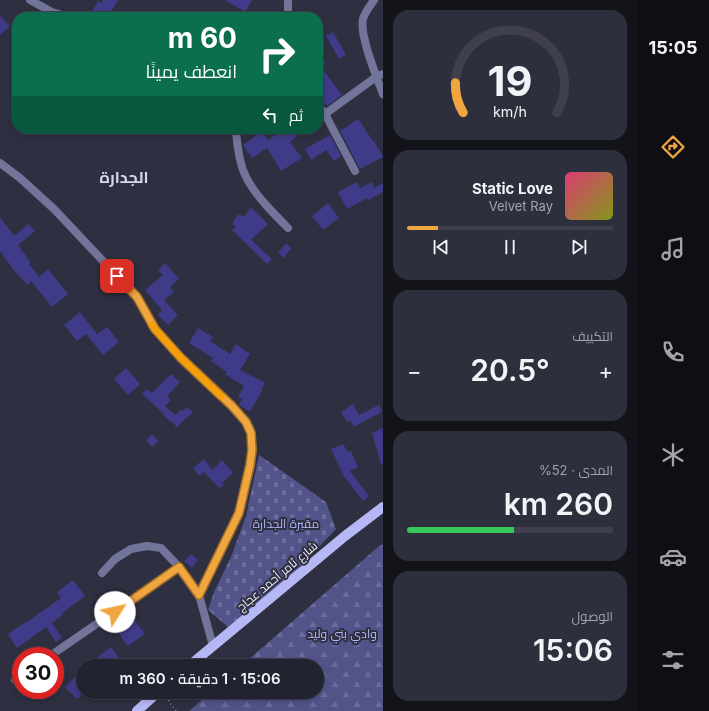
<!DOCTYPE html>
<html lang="ar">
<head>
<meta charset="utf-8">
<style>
	body { margin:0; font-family:Inter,Cairo,sans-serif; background:#2e2f3c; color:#f1f3f6; direction:rtl; height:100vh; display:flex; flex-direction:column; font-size:15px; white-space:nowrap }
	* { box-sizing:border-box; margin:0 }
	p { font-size:13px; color:#a2a4ab }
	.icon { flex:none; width:22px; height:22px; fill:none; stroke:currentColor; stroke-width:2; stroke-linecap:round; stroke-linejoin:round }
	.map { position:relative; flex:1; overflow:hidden; direction:ltr }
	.sheet { display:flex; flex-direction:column; gap:10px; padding:10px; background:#13131a; width:254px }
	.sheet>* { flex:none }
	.hud { position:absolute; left:12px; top:12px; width:311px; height:122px; border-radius:16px; box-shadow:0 2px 6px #0003,0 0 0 1px #3f404c; direction:rtl; background:#0b6e4f; color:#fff; overflow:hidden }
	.speed { position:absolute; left:12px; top:647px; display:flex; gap:8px; font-size:20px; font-weight:700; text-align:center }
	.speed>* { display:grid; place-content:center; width:52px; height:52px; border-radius:50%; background:#222330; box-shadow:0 2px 6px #0003,0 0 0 1px #3f404c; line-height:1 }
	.speed .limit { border:6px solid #d22; background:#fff; color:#111 }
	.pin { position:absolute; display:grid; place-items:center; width:34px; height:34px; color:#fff; margin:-17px; border-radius:8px; box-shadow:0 2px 6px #0006 }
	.me { position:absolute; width:44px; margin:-22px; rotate:55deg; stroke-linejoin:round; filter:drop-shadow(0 0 3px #0008) }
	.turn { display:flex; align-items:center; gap:14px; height:84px; padding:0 20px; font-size:18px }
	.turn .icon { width:52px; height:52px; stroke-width:2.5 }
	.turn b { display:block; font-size:28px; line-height:34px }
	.then { display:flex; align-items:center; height:38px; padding:0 20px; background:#0003; gap:8px; font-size:15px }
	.big { font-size:30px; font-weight:600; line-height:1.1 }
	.sheet .widget { flex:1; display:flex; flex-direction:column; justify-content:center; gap:6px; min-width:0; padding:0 14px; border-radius:16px; background:#2e2f3c }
	.sheet .dial { align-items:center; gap:0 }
	.dial svg { height:104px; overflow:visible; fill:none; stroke:#3f404c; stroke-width:7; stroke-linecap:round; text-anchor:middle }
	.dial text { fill:#f1f3f6; stroke:none }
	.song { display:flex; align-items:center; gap:12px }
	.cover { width:48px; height:48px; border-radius:6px; background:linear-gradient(135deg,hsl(340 70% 55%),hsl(70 70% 35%)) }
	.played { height:4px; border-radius:2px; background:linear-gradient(90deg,#f0a63e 15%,#3f404c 15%) }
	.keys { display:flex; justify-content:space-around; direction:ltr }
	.heat { display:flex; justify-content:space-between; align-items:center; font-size:22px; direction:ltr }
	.charge { height:6px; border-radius:3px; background:linear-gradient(90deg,#34c759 52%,#3f404c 0) }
	.trip { position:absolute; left:76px; top:659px; width:248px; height:40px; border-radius:20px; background:#222330; box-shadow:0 2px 6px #0003,0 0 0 1px #3f404c; font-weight:600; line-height:40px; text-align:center; direction:rtl }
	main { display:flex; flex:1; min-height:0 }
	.tab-bar { display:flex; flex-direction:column; width:72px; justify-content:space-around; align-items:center; background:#0e0e13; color:#a2a4ab }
	.tab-bar .icon { width:28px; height:28px }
	.tab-bar .active { color:#f0a63e }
	.tab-bar b { font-size:18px; color:#f1f3f6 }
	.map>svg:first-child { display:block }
	.forest { fill:url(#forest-firs) }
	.cemetery { fill:url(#cemetery-stones) }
	.building { fill:#3f3b89 }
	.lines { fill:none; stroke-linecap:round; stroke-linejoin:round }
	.path { stroke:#878896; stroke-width:1.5; stroke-dasharray:1 3; stroke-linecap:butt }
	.street { stroke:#727499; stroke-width:8 }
	.primary { stroke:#b5b8f5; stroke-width:10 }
	.route-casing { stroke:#9c6c28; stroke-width:10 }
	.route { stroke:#f0a63e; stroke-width:7 }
	.slow { stroke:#f59e0b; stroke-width:7 }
	.labels { text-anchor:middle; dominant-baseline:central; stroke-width:4; stroke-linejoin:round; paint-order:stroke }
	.park-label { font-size:12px; fill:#b4b8fa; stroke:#2e2f40 }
	.street-label { font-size:12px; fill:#f1f2fd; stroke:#2e2f40 }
	.district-label { font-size:16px; font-weight:bold; fill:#d6d8ee; stroke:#2e2f40 }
</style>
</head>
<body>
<main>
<nav class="tab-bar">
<b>15:05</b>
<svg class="icon active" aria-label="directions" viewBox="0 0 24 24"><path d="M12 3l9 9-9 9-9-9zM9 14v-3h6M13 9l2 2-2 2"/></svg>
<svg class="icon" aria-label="music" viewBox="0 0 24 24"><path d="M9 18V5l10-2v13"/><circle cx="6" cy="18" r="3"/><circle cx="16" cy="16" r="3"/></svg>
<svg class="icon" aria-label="phone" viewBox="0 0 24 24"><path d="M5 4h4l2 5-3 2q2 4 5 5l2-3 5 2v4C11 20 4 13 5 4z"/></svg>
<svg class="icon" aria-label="climate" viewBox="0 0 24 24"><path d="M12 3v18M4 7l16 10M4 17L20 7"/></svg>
<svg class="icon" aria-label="car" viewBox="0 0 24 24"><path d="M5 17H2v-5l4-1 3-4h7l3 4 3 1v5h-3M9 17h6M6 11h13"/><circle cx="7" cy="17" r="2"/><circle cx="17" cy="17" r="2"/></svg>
<svg class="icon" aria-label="filters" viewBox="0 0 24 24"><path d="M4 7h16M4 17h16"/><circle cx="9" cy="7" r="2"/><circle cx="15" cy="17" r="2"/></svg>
</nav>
<section class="sheet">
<div class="widget dial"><svg viewBox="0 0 100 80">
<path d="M14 69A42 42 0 1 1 86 69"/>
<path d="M14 69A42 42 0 0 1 8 46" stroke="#f0a63e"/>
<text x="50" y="56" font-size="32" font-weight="700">19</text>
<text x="50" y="72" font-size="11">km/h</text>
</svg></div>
<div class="widget">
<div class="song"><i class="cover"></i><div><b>Static Love</b><p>Velvet Ray</p></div></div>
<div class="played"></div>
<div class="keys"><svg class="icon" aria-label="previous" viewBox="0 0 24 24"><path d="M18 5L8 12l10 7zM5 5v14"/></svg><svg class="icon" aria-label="pause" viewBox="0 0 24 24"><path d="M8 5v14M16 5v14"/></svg><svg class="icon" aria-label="next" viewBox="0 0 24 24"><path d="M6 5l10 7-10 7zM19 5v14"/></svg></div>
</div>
<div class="widget"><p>التكييف</p>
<div class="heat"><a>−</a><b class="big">20.5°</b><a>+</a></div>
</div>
<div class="widget"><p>المدى · 52%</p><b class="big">260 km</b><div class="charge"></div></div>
<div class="widget"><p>الوصول</p><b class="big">15:06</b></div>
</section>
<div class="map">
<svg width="383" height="711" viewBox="0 0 383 711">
	<defs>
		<pattern id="forest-firs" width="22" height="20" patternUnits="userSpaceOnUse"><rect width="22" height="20" fill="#525389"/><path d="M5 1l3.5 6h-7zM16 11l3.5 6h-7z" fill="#6b6c9b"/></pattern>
		<pattern id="cemetery-stones" width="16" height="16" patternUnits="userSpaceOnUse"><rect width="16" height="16" fill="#525389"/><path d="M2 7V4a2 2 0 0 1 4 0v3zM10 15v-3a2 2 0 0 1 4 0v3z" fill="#6b6c9b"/></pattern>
	</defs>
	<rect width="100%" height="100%" fill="#2e2f40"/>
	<path class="forest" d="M383 544V711H189L211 692H317V666H241L378 547Z"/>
	<path class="cemetery" d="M259 455 326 502 336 529 283 584 228 627 208 610 214 592 231 557 246 516Z"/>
	<path class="building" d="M103 0H118L108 17H102L92 11 98 1 101 3Z
		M225 0H252L245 12Z
		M0 16 10 26 0 35Z
		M333 32 346 55 339 59 326 36Z
		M318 46 326 65 321 67 342 95 327 106 318 95Z
		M358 119 373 141H374L383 157 360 169 340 131Z
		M283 129H305L290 142 302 158 281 171 267 148 252 158 243 145 262 131 268 140Z
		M330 135 341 156 334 161 326 150 311 160 305 149Z
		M357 182 360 188 372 182 374 188 383 183V192L368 200 367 198 347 209 338 192Z
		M328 203 339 218 323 230 312 216Z
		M251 207 268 224 251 240 272 259 267 264 232 230 236 227 232 224 238 214 244 217Z
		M0 217 14 236 28 224 35 231 18 245 31 263 29 264 39 277 48 269 68 294 52 307 31 281 27 285 17 273H16L0 251Z
		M286 243 291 248 284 258 278 253Z
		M165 263 179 279 170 287 174 292 164 300 178 315 168 325 158 315 162 310 145 290 163 275 158 270Z
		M80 312 97 334 107 327 119 342 103 355 86 334 77 341 64 325Z
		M198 328 213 337 210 341 230 354 236 344 250 354 240 370 265 383 261 390 262 391 250 412 239 405 242 399 238 397 244 386 225 374 227 372 211 361 213 358 189 343Z
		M126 368 140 384 128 395 114 379Z
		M171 374 180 382 167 396 171 400 165 406 175 415 182 409 183 411 187 407 193 412 177 427 172 422H171L163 415 164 414 142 394 147 389 152 393Z
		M353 404 359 415 379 405 382 412 354 427 350 420 347 422 341 412Z
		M383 428V464H381L372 433Z
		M152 434 159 441 152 447 146 440Z
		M343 444 348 452 351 451 358 467 350 471 369 496 363 501 343 475 331 449Z
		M204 459 212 470 222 460 233 473 222 483 224 485 219 488 204 472 199 476 193 468Z
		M191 554 198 560 192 568 184 561Z
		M73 580 85 596 61 614 63 615 52 623 62 638 56 642 46 627 17 648 8 634 27 621V622L61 598 57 592Z
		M133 618 145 634 128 646 117 631Z
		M111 647 125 666H99L94 660Z
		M78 674 83 679V693L77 699 65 687Z"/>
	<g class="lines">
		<path class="path" d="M166 697 176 711"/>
		<path class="street" d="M30 0 52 12 69 17
			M374 0C370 6 365 12 363 19 359 35 377 78 383 94
			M287 17 288 12V0
			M318 105 325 114 355 171
			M325 114 376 77 383 74
			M236 129C237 145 239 163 246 177 255 195 274 214 288 228
			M0 163 20 178 54 209 137 297 155 329 181 358 232 406 246 422 250 428 252 436V449L251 465 239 513 199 595 213 646
			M102 573 115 559 131 549 147 546 161 548 179 567 199 595
			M50 656 179 567
			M15 680 21 676"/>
		<path class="primary" d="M189 666 345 536 383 507
			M137 711 158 692"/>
	</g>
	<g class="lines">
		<g class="route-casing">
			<path id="route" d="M115 612 179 567 199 595 239 513 250 465 252 450 251 433 246 422 232 406 181 358 155 329 137 297 117 276"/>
		</g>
		<use href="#route" class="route"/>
		<path class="slow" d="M152 325 155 329 181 358 221 396"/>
	</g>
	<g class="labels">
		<g class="park-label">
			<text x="286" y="523">مقبرة الجدارة</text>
			<text x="342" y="633">وادي بني وليد</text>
		</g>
		<g class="street-label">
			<text transform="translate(277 576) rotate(-40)">شارع ثامر أحمد عجاج</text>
		</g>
		<g class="district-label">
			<text x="124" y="177">الجدارة</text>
		</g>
	</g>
</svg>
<div class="speed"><div class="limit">30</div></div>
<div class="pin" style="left:117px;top:276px;background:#d93025"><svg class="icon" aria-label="arrive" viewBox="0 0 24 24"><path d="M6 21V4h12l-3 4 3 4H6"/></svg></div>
<svg class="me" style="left:115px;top:612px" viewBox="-20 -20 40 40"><circle r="19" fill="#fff"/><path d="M0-13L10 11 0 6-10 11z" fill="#f0a63e"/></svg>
<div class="trip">15:06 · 1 دقيقة · 360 m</div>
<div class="hud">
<div class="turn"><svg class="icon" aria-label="right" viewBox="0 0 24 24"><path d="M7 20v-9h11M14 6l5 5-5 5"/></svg><div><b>60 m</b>انعطف يمينًا</div></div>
<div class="then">ثم<svg class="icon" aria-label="left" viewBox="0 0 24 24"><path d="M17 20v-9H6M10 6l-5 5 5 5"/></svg></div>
</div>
</div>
</main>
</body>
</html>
